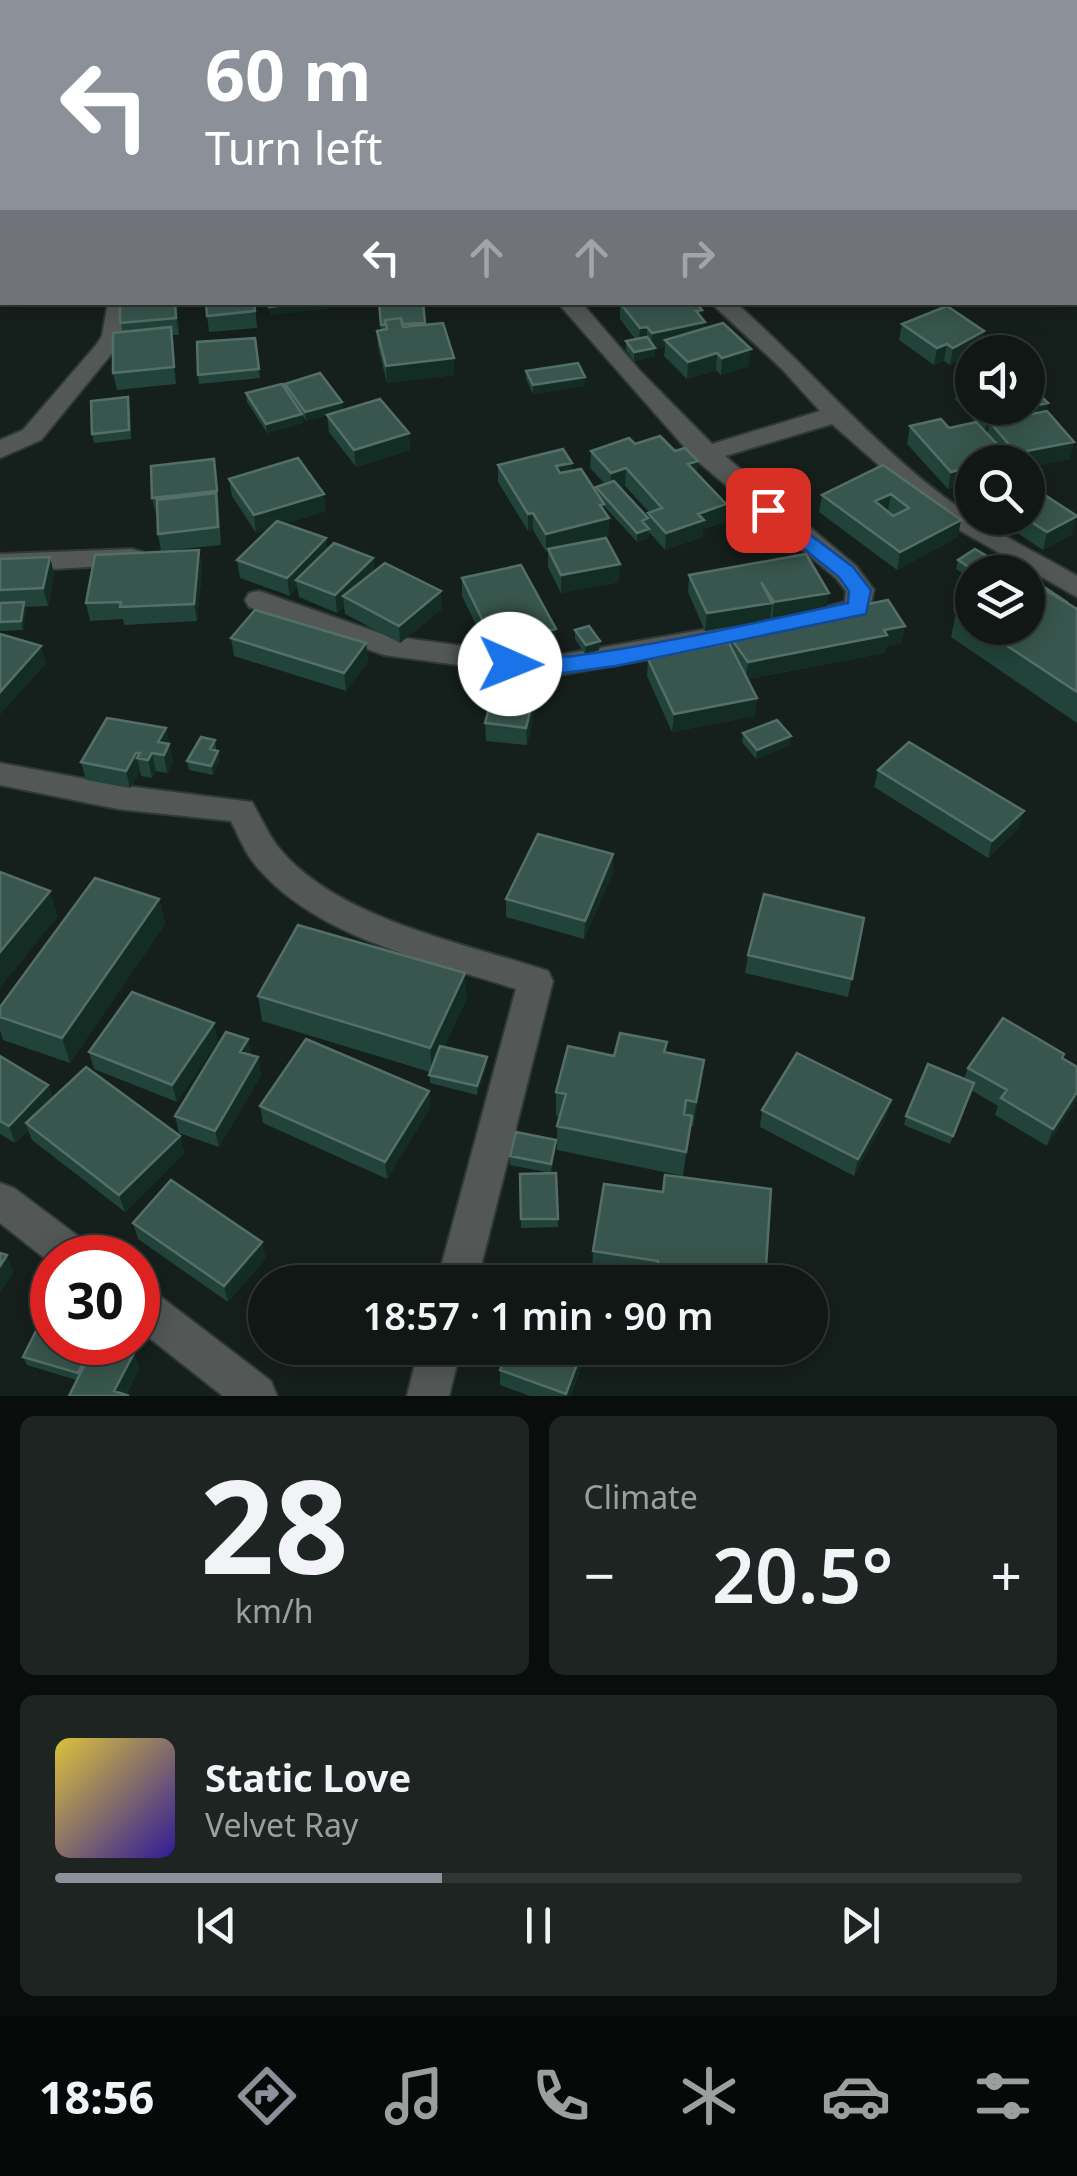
<!DOCTYPE html>
<html lang="en">
<head>
<meta charset="utf-8">
<style>
	body { margin:0; font-family:"Noto Sans",sans-serif; background:#1e2422; color:#f1f3f6; height:100vh; display:flex; flex-direction:column; font-size:38px; white-space:nowrap }
	* { box-sizing:border-box; margin:0 }
	p { font-size:32px; color:#9c9fa0 }
	.icon { flex:none; width:55px; height:55px; fill:none; stroke:currentColor; stroke-width:2; stroke-linecap:round; stroke-linejoin:round }
	.map { position:relative; height:1396px; overflow:hidden }
	.details { display:flex; flex-direction:column; gap:20px; padding:20px; background:#090d0b; flex:1 }
	.details>* { flex:none }
	.guide { position:absolute; left:0px; top:0px; width:1078px; height:305px; box-shadow:0 5px 25px #0003,0 0 0 2px #303634; background:#8c9099; color:#fff; overflow:hidden }
	.fabs { position:absolute; left:955px; top:335px; display:grid; gap:20px }
	.fabs a { display:grid; place-items:center; width:90px; height:90px; border-radius:50%; background:#101714; box-shadow:0 5px 25px #0003,0 0 0 2px #303634; font-size:50px }
	.speed { position:absolute; left:30px; top:1235px; display:flex; gap:20px; font-size:50px; font-weight:700; text-align:center }
	.speed>* { display:grid; place-content:center; width:130px; height:130px; border-radius:50%; background:#101714; box-shadow:0 5px 25px #0003,0 0 0 2px #303634; line-height:1 }
	.speed .limit { border:15px solid #d22; background:#fff; color:#111 }
	.pin { position:absolute; display:grid; place-items:center; width:85px; height:85px; color:#fff; margin:-42px; border-radius:20px; box-shadow:0 5px 15px #0006 }
	.me { position:absolute; width:110px; margin:-55px; rotate:91deg; stroke-linejoin:round; filter:drop-shadow(0 0 8px #0008) }
	.turn { display:flex; align-items:center; gap:35px; height:210px; padding:0 40px; font-size:45px }
	.turn .icon { width:130px; height:130px; stroke-width:2.5 }
	.turn b { display:block; font-size:70px; line-height:85px }
	.lanes { display:flex; align-items:center; height:95px; padding:0 40px; background:#0003; justify-content:center; gap:50px; direction:ltr }
	.lanes .off { opacity:.35 }
	.big { font-size:75px; font-weight:600; line-height:1.1 }
	.details .tile { flex:1; display:flex; flex-direction:column; justify-content:center; gap:15px; min-width:0; padding:0 35px; border-radius:15px; background:#1e2422 }
	.details .dial { align-items:center; gap:0 }
	.dial b { font-size:130px; line-height:1 }
	.song { display:flex; align-items:center; gap:30px }
	.cover { width:120px; height:120px; border-radius:15px; background:linear-gradient(135deg,hsl(50 70% 55%),hsl(250 70% 35%)) }
	.played { height:10px; border-radius:5px; background:linear-gradient(90deg,#8c9099 40%,#303634 40%) }
	.keys { display:flex; justify-content:space-around; direction:ltr }
	.heat { display:flex; justify-content:space-between; align-items:center; font-size:55px; direction:ltr }
	.details .tiles { flex:1; display:grid; gap:20px; grid-template-columns:1fr 1fr }
	.tile:last-child { grid-column:span 2 }
	.trip { position:absolute; left:248px; top:1265px; width:580px; height:100px; border-radius:50px; background:#101714; box-shadow:0 5px 25px #0003,0 0 0 2px #303634; font-weight:600; line-height:100px; text-align:center }
	.dock { display:flex; height:160px; justify-content:space-around; align-items:center; background:#060908; color:#9c9fa0 }
	.dock .icon { width:70px; height:70px }
	.dock .active { color:#8c9099 }
	.dock b { font-size:45px; color:#f1f3f6 }
	.map>svg:first-child { display:block }
	.lines { fill:none; stroke-linecap:round; stroke-linejoin:round }
	.minor-casing { stroke:#2f3935; stroke-width:4 }
	.minor { fill:#535856; fill-rule:evenodd }
	.wall { fill:#214339; fill-rule:evenodd }
	.shaded-wall { fill:#132d25 }
	.building { fill:#38564d; stroke:#546f67; stroke-width:2.5; fill-rule:evenodd }
	.route { fill:#1a73e8; stroke:#114b97; stroke-width:2.5 }
</style>
</head>
<body>
<div class="map">
<svg width="1077" height="1396" viewBox="0 0 1077 1396">
	<rect width="100%" height="100%" fill="#151f1b"/>
	<g class="lines">
		<g class="minor-casing">
			<path id="minor" d="M215 0H233V2H215Z
				M658 0H676L677 2H659Z
				M860 0H878L880 2H862Z
				M0 117H2V129H0Z
				M1075 137H1077V150H1075Z
				M2 227V245L0 246V228Z
				M0 283H2V297H0Z
				M108 302H131L126 336 41 440 0 458V440L23 430 97 344 102 336Z
				M557 302H581L641 372 712 444 820 411 781 368 710 302H735C811 369 875 448 958 507 993 532 1038 553 1077 576V597L940 519 832 424 725 456 856 566 874 590 868 615 823 626 813 624 809 617 813 610 845 602 846 591 836 578 695 459Z
				M132 549 142 552 146 558 142 564 0 572V554Z
				M259 591 388 636 548 657 764 619 774 622 778 629 774 636 764 639 548 677 384 655 249 607 245 600 249 593Z
				M0 763 118 785 252 802C261 817 268 835 279 848 337 919 464 943 548 971L553 981 477 1282H437L516 989C431 961 319 939 258 868 246 855 239 837 231 821L118 809 0 785Z
				M0 1183 14 1188 90 1245 96 1258H52V1264L0 1223Z
				M138 1285 152 1290 271 1381 277 1396H223L138 1329Z
				M419 1348H461L449 1396H407Z"/>
		</g>
		<use href="#minor" class="minor"/>
	</g>
	<path class="wall" d="M109 0H132L128 2H116Z
		M688 0H723L698 2H690Z
		M120 302H177L179 335H172L176 384 117 390 113 373 122 332Z
		M255 302 257 328 209 332 207 316Z
		M379 302H423L426 325 454 358V375L387 383 378 347 377 331 381 330Z
		M620 303 701 318 704 328 749 366 721 375 716 370 687 379 664 356 665 347 655 349V356L634 361 626 350V341L635 339 620 319Z
		M902 324 984 331 981 348 950 365 944 361 934 365 899 340Z
		M255 338 260 378 199 384 198 375Z
		M526 371 585 386 533 394 526 379Z
		M972 379V408H1028L1046 411 1070 459 1028 467 972 462 948 489 907 444 910 426 949 428 975 422 955 399 958 382Z
		M285 384 342 410 409 433 410 450 356 467 329 432 327 415 306 421 302 415 303 423 267 433 247 402 246 393 285 389Z
		M130 406 131 439 94 443 92 434Z
		M635 444 675 451 698 461 697 474 725 522 703 529 702 537 665 550 649 532 648 538 637 542 604 506V511L609 518 608 536 580 543 619 582 561 593 548 567V551L546 552 533 530 528 531 498 482V465L572 463V471L596 491V487L605 484 590 468 591 451ZM625 486 650 513 648 518 620 487Z
		M883 465 958 537 897 570 819 512 822 495Z
		M217 477 221 545 161 551 158 534 157 515H156L152 498Z
		M229 479 326 511 284 524 326 538 327 550 373 558 374 571 442 609 400 643 345 614 344 606 337 613 299 597 297 587 290 596 240 578 237 560 270 528 256 533 232 496Z
		M995 518H1028L1072 534 1043 550Z
		M199 550 202 568 197 621 124 625 123 619 90 621 86 603Z
		M806 554 826 610 772 620 770 616V620L705 631 688 592 689 575Z
		M50 557 54 574 48 606 25 607 26 611 23 630 0 631V559Z
		M992 559 989 568 983 572H972V628H1028L1077 609V723L951 637 956 612 953 610 959 585 971 579 956 569 958 560Z
		M462 578 556 647 494 662 462 596Z
		M905 626 901 643 885 647 884 653 747 679 757 698 755 716 672 732 647 676 648 659 726 644 727 633Z
		M575 630 600 641 599 650 585 654 575 639Z
		M231 638 366 643 368 661 346 691 234 656Z
		M538 697 527 745 486 741 485 723Z
		M166 728 173 762 167 773 156 771 152 778 141 776 140 771 130 788 86 780 81 762Z
		M743 733 790 745 756 759 742 742Z
		M215 740 216 750 218 751 220 760 213 775 189 770 187 761Z
		M878 770 1019 828 988 858 874 787Z
		M613 872 584 939 506 917V899Z
		M159 899 165 924 70 1063 3 1040 0 1030V1007Z
		M864 918 848 997 745 973 748 955Z
		M258 996 467 998 444 1047 487 1057V1065L477 1095 430 1083V1072L262 1021Z
		M248 1039 251 1055 258 1057 261 1075 219 1147 179 1133 175 1116Z
		M218 1041 177 1102 94 1069 89 1052Z
		M667 1042 666 1052 701 1084 693 1126H691L683 1176 557 1150V1126L560 1117 556 1116V1092L614 1056Z
		M0 1056 48 1085 53 1098 180 1136 184 1153 125 1212 32 1140 28 1130 15 1143 0 1134Z
		M1062 1058 1077 1067 1047 1146 995 1115 998 1106 971 1090 950 1144 904 1125 906 1116 964 1079 968 1068Z
		M429 1091 430 1108 387 1179 263 1123 260 1106Z
		M891 1100 886 1117 854 1176 760 1127 762 1110Z
		M556 1140 551 1173 510 1165V1156Z
		M556 1173 558 1227 521 1228 520 1174Z
		M663 1192 765 1282H644L592 1275 593 1251Z
		M133 1223 266 1258 228 1302 138 1239Z
		M52 1342 134 1353 139 1368 126 1395 27 1365 23 1357Z
		M509 1348H586V1353L571 1396H530L500 1385V1370Z"/>
	<path class="shaded-wall" d="M175 302H177L179 335 176 318Z
		M307 302H328V309L270 315 269 307Z
		M702 310 701 323 705 322 703 339 665 340V347L655 349V356L634 361V352L651 349 652 333 696 311Z
		M171 327 174 344 176 384 174 367Z
		M647 327V344L639 345 640 328Z
		M984 331 981 348 950 365 953 348Z
		M947 344 944 361 934 365 937 348Z
		M751 349 749 366 721 375 722 358Z
		M717 353 716 370 687 379 688 362Z
		M454 358V375L387 383 386 366Z
		M585 377V386L533 394V385Z
		M342 402 343 410 306 421 305 412Z
		M1048 403 1044 420 990 422 988 432 984 433 988 416Z
		M302 414 303 423 267 433 266 424Z
		M409 433 410 450 356 467 354 450Z
		M1074 442 1070 459 1028 467V462H1014L1016 453Z
		M698 461 697 478 688 464Z
		M572 463V480L556 484V466Z
		M972 466V483L948 489 951 472Z
		M626 468 625 486 611 490V473Z
		M324 494 326 511 256 533 254 515Z
		M891 494 888 511 875 501Z
		M604 504V520L609 518 608 536 546 552V534Z
		M726 504 725 522 703 529 702 537 665 550 666 533 698 514Z
		M533 513V530L528 531V514Z
		M1077 516 1072 534 1043 550 1047 532Z
		M961 520 958 537 897 570 900 552Z
		M649 529 648 538 637 542V533Z
		M326 538 328 556 296 580 297 587 290 596 287 578Z
		M199 550 202 568 197 621 194 604Z
		M50 557 54 574 48 606 43 588Z
		M373 558 375 575 343 596 344 606 337 613 335 595Z
		M992 559 989 568 983 572H974Z
		M620 564 619 582 561 593V575Z
		M441 591 442 609 400 643 399 626Z
		M829 593 826 610 772 620 774 602Z
		M24 602 26 611 23 630 21 621Z
		M772 603 770 620 705 631 707 613Z
		M905 626 901 643 885 647 884 653 746 679 748 662Z
		M556 629V647L494 662V644Z
		M600 641 599 650 585 654 586 645Z
		M366 643 368 661 346 691 344 673Z
		M41 646 46 664 0 715V692Z
		M538 679V697L527 745 526 728Z
		M757 698 755 716 672 732 674 714Z
		M166 728 173 762 167 773 164 755 158 742Z
		M791 736 790 745 756 759 757 750Z
		M218 751 220 760 213 775 211 766Z
		M136 753 140 771 130 788 126 771Z
		M152 753 156 771 152 778 148 760Z
		M1024 811 1019 828 988 858 992 841Z
		M613 854V872L584 939 585 921Z
		M50 891 58 916 0 988V952Z
		M159 899 165 924 70 1063 62 1038Z
		M465 973 467 998 432 1072 430 1048Z
		M214 1023 218 1041 177 1102 172 1085Z
		M248 1039 252 1056 240 1052Z
		M258 1057 261 1075 219 1147 215 1131Z
		M487 1057V1065L477 1095V1086Z
		M704 1060 701 1084 693 1126 696 1102Z
		M48 1085 54 1102 26 1123 28 1130 15 1143 9 1126Z
		M429 1091 430 1108 387 1179 385 1162Z
		M1077 1092V1100L1047 1146 1053 1129Z
		M891 1100 886 1117 854 1176 858 1159Z
		M692 1116 689 1141 683 1176 686 1152Z
		M180 1136 184 1153 125 1212 119 1195Z
		M262 1242 266 1258 228 1302 224 1286Z
		M7 1255 14 1272 0 1293V1266Z
		M93 1342H100L81 1381 78 1373Z
		M583 1348H586V1353L571 1396H566Z
		M134 1353 139 1368 125 1396 114 1391Z"/>
	<path class="building" d="M328 0H396V2H329Z
		M755 0H849L851 2H757Z
		M917 0H1004L1007 2H910L908 1Z
		M1067 0H1077V16H1075V2H1064Z
		M564 1H625V2H564Z
		M0 83H2V102H0Z
		M1075 243 1077 244V286L1075 285Z
		M120 302H175L176 318 120 323Z
		M206 302H254L255 311 207 316Z
		M268 302H307L269 307Z
		M379 302H423L425 323 402 324 401 318 385 320V325H381Z
		M696 302 702 310 696 311 705 322 652 333 647 327 640 328 620 303Z
		M947 306 984 331 953 348 947 344 937 348 902 324Z
		M401 318 403 327 443 323 454 358 386 366 377 331 387 329 385 320Z
		M723 323 751 349 722 358 717 353 688 362 665 340Z
		M171 327 174 367 113 373V333Z
		M647 337 655 348 634 352 626 341Z
		M255 338 259 369 198 375 197 342Z
		M578 363 585 377 533 385 526 371Z
		M320 373 342 402 305 412 285 384Z
		M972 379V398L958 382Z
		M282 384 302 414 266 424 246 393Z
		M1028 386H1031L1048 403 1028 407Z
		M128 397 129 430 92 434 91 401Z
		M380 399 409 433 354 450 327 415Z
		M981 408H1027L988 416Z
		M1047 411 1074 442 1016 453 990 422Z
		M941 419 949 428 976 422 1014 462H972V466L951 472 910 426Z
		M660 436 675 451 685 448 698 461 688 464 726 504 698 514 704 520 666 533 648 513 662 508 626 468 611 473 591 451 629 438 635 444Z
		M563 449 572 463 556 466 560 473 581 469 604 504 600 505 609 518 546 534 533 513 528 514 498 465Z
		M298 458 324 494 254 515 229 479Z
		M214 459 217 491 152 498 151 466Z
		M883 465 961 520 900 552 822 495ZM891 494 909 508 893 516 875 501Z
		M614 481 648 518 642 521 649 529 637 533 596 487Z
		M1028 484 1077 516 1047 532 1025 518H1028Z
		M216 493 218 527 158 534 157 500Z
		M277 521 326 538 287 578 237 560Z
		M606 538 620 564 561 575 548 549Z
		M334 543 373 558 335 595 296 580Z
		M975 549 992 559 975 571 958 560Z
		M199 550 194 604 120 607 121 602 86 603 95 555Z
		M806 554 829 593 774 602 761 582 772 603 707 613 689 575Z
		M50 557 43 588 0 590V559Z
		M1003 560 1022 572H1015L1002 564 992 569 990 568Z
		M385 563 441 591 399 626 343 596Z
		M1002 564 1015 572H984Z
		M521 565 556 629 494 644 462 578Z
		M1028 576 1068 603 1028 580Z
		M972 578V594L959 585Z
		M1028 580 1077 609V692L980 628H1028Z
		M888 600 905 626 884 630 887 635 748 662 727 633Z
		M24 602 21 621 0 622V603Z
		M972 602V623L956 612Z
		M255 610 366 643 344 673 231 638Z
		M589 626 600 641 586 645 575 630Z
		M0 634 41 646 0 692Z
		M729 643 757 698 674 714 648 659Z
		M498 675 538 679 526 728 485 723Z
		M107 718 166 728 158 742 169 744 164 755 152 753 148 760 137 758 140 753H136L126 771 81 762Z
		M777 720 791 736 757 750 743 733Z
		M201 737 215 740 210 749 218 751 211 766 187 761Z
		M909 742 1024 811 992 841 878 770Z
		M538 834 613 854 585 921 506 899Z
		M0 872 50 891 0 952Z
		M95 878 159 899 62 1038 0 1017V1007Z
		M764 894 864 918 852 979 748 955Z
		M298 925 465 973 430 1048 258 996Z
		M132 992 214 1023 172 1085 89 1052Z
		M1003 1018 1064 1054 1062 1058 1077 1067V1092L1053 1129 1001 1098 1007 1090 968 1068Z
		M226 1032 248 1039 240 1052 258 1057 215 1131 175 1116Z
		M620 1033 667 1042 664 1052 704 1060 696 1102 686 1100 684 1114 692 1116 686 1152 557 1126 566 1094 556 1092 568 1046 614 1056Z
		M306 1039 429 1091 385 1162 260 1106Z
		M440 1046 487 1057 477 1086 429 1075Z
		M797 1053 891 1100 858 1159 762 1110Z
		M0 1056 48 1085 9 1126 0 1121Z
		M928 1064 974 1083 953 1136 906 1116Z
		M86 1067 180 1136 119 1195 26 1123Z
		M516 1132 556 1140 551 1164 510 1156Z
		M556 1173 558 1219H521L520 1174Z
		M665 1175 771 1189 765 1282H720L656 1274 658 1261 593 1251 604 1184 663 1192Z
		M171 1180 262 1242 224 1286 133 1223Z
		M0 1253 7 1255 0 1266Z
		M44 1315 52 1317V1342H93L78 1373 23 1357Z
		M96 1342 134 1353 114 1391 129 1396H69Z
		M509 1348H583L566 1394 500 1370Z"/>
	<path class="route" d="M768 503 853 567 871 590 866 614 616 666 548 675 502 670 499 664C510 650 554 659 573 656 665 644 757 622 848 603L849 591 839 577 761 514 758 510Z"/>
</svg>
<div class="fabs">
<a><svg class="icon" aria-label="sound" viewBox="0 0 24 24"><path d="M4 9h4l5-4v14l-5-4H4zM17 9q2 3 0 6"/></svg></a>
<a><svg class="icon" aria-label="search" viewBox="0 0 24 24"><circle cx="10" cy="10" r="6"/><path d="M15 15l6 6"/></svg></a>
<a><svg class="icon" aria-label="layers" viewBox="0 0 24 24"><path d="M12 4l9 5-9 5-9-5zM3 14l9 5 9-5"/></svg></a>
</div>
<div class="speed"><div class="limit">30</div></div>
<div class="pin" style="left:768px;top:510px;background:#d93025"><svg class="icon" aria-label="arrive" viewBox="0 0 24 24"><path d="M6 21V4h12l-3 4 3 4H6"/></svg></div>
<svg class="me" style="left:510px;top:664px" viewBox="-20 -20 40 40"><circle r="19" fill="#fff"/><path d="M0-13L10 11 0 6-10 11z" fill="#1a73e8"/></svg>
<div class="trip">18:57 · 1 min · 90 m</div>
<div class="guide">
<div class="turn"><svg class="icon" aria-label="left" viewBox="0 0 24 24"><path d="M17 20v-9H6M10 6l-5 5 5 5"/></svg><div><b>60 m</b>Turn left</div></div>
<div class="lanes"><svg class="icon" aria-label="left" viewBox="0 0 24 24"><path d="M17 20v-9H6M10 6l-5 5 5 5"/></svg><svg class="icon off" aria-label="ahead" viewBox="0 0 24 24"><path d="M12 20V5M6 11l6-6 6 6"/></svg><svg class="icon off" aria-label="ahead" viewBox="0 0 24 24"><path d="M12 20V5M6 11l6-6 6 6"/></svg><svg class="icon off" aria-label="right" viewBox="0 0 24 24"><path d="M7 20v-9h11M14 6l5 5-5 5"/></svg></div>
</div>
</div>
<section class="details">
<div class="tiles">
<div class="tile dial"><b>28</b><p>km/h</p></div>
<div class="tile"><p>Climate</p>
<div class="heat"><a>−</a><b class="big">20.5°</b><a>+</a></div>
</div>
<div class="tile">
<div class="song"><i class="cover"></i><div><b>Static Love</b><p>Velvet Ray</p></div></div>
<div class="played"></div>
<div class="keys"><svg class="icon" aria-label="previous" viewBox="0 0 24 24"><path d="M18 5L8 12l10 7zM5 5v14"/></svg><svg class="icon" aria-label="pause" viewBox="0 0 24 24"><path d="M8 5v14M16 5v14"/></svg><svg class="icon" aria-label="next" viewBox="0 0 24 24"><path d="M6 5l10 7-10 7zM19 5v14"/></svg></div>
</div>
</div>
</section>
<nav class="dock">
<b>18:56</b>
<svg class="icon active" aria-label="directions" viewBox="0 0 24 24"><path d="M12 3l9 9-9 9-9-9zM9 14v-3h6M13 9l2 2-2 2"/></svg>
<svg class="icon" aria-label="music" viewBox="0 0 24 24"><path d="M9 18V5l10-2v13"/><circle cx="6" cy="18" r="3"/><circle cx="16" cy="16" r="3"/></svg>
<svg class="icon" aria-label="phone" viewBox="0 0 24 24"><path d="M5 4h4l2 5-3 2q2 4 5 5l2-3 5 2v4C11 20 4 13 5 4z"/></svg>
<svg class="icon" aria-label="climate" viewBox="0 0 24 24"><path d="M12 3v18M4 7l16 10M4 17L20 7"/></svg>
<svg class="icon" aria-label="car" viewBox="0 0 24 24"><path d="M5 17H2v-5l4-1 3-4h7l3 4 3 1v5h-3M9 17h6M6 11h13"/><circle cx="7" cy="17" r="2"/><circle cx="17" cy="17" r="2"/></svg>
<svg class="icon" aria-label="filters" viewBox="0 0 24 24"><path d="M4 7h16M4 17h16"/><circle cx="9" cy="7" r="2"/><circle cx="15" cy="17" r="2"/></svg>
</nav>
</body>
</html>
